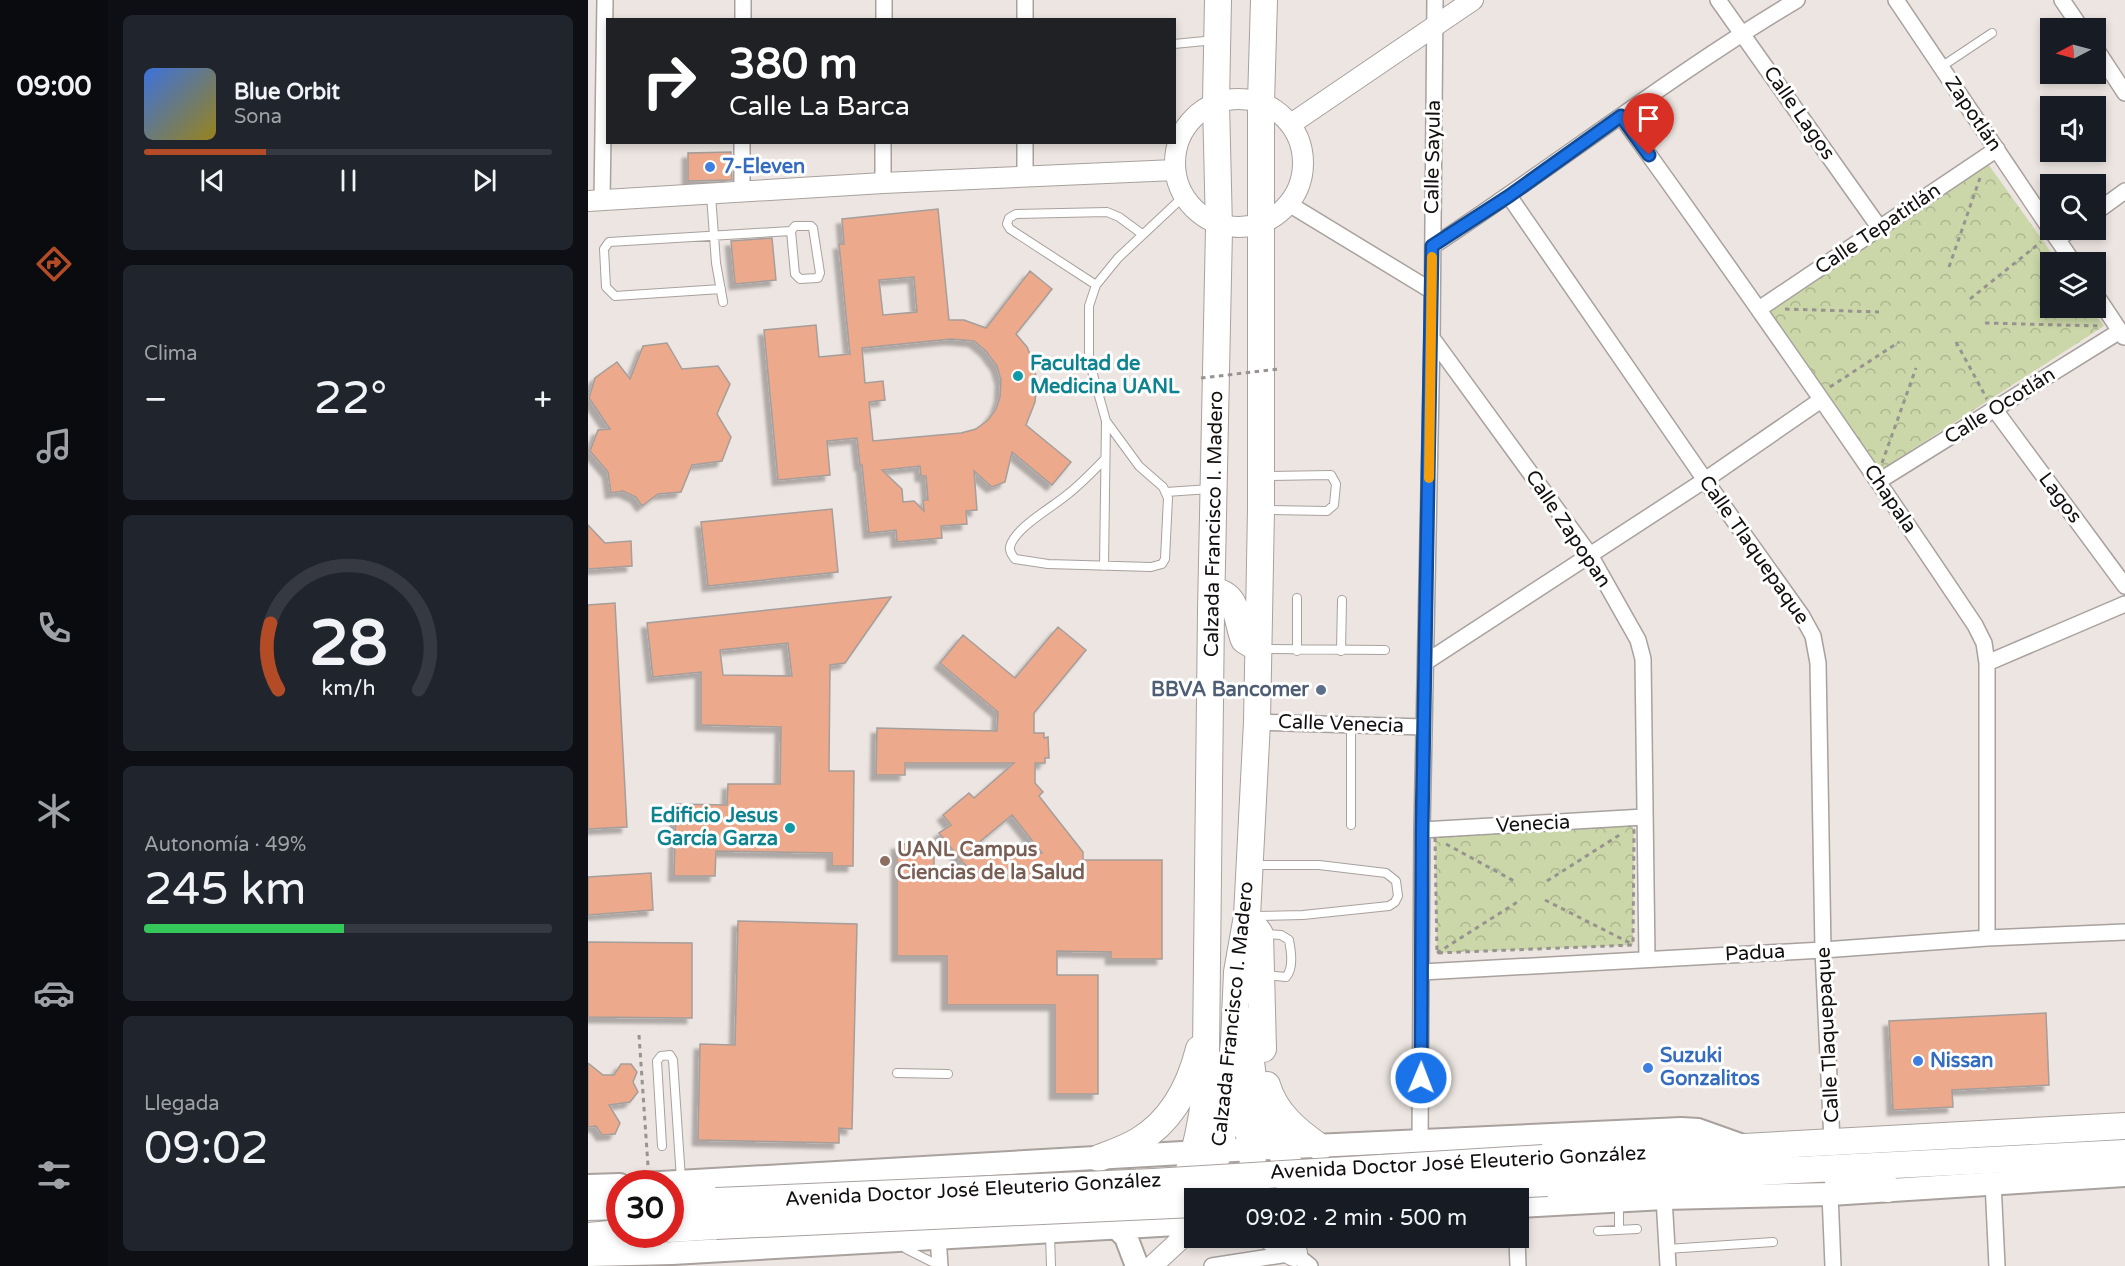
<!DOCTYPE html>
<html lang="es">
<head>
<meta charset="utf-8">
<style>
	body { margin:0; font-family:"Varela Round",sans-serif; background:#20242c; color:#f1f3f6; height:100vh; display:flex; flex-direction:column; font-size:22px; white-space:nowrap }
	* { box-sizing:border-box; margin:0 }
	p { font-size:20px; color:#9ea1a6 }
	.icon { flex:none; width:33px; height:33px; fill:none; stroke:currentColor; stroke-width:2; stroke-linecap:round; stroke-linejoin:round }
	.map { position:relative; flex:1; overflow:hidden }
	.details { display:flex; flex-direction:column; gap:15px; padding:15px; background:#0d0f14; width:480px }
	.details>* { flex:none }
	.banner { position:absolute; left:18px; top:18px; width:570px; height:126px; border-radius:0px; box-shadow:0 3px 9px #0003; background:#202124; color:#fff; overflow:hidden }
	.needle { width:39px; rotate:264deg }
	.controls { position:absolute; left:1452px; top:18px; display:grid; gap:12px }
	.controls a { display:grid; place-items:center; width:66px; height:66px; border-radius:0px; background:#171b24; box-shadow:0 3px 9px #0003; font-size:30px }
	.speed { position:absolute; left:18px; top:1170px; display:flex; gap:12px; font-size:30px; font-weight:700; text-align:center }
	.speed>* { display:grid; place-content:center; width:78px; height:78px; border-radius:50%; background:#171b24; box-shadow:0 3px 9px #0003; line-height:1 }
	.speed .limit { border:9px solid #d22; background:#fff; color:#111 }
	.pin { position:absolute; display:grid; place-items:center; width:51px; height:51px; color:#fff; margin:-62px -26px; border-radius:50% 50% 50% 0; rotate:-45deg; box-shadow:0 0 6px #0007 }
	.pin .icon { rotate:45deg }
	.me { position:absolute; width:66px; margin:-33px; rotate:1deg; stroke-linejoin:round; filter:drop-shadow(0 0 4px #0008) }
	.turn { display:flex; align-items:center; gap:21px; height:126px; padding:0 24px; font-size:27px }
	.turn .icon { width:78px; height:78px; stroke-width:2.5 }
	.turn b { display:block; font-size:42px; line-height:51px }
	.big { font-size:45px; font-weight:600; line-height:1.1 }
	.details .widget { flex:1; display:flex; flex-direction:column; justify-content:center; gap:9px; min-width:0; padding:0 21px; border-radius:9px; background:#20242c }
	.details .dial { align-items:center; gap:0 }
	.dial svg { height:156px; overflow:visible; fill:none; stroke:#363941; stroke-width:7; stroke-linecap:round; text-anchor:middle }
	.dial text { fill:#f1f3f6; stroke:none }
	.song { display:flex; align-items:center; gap:18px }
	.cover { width:72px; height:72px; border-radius:9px; background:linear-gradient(135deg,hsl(220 70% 55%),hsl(50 70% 35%)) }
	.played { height:6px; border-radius:3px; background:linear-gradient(90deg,#b34b27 30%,#363941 30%) }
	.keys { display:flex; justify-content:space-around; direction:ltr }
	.heat { display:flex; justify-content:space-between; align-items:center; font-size:33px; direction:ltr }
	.charge { height:9px; border-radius:4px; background:linear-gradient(90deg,#34c759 49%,#363941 0) }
	.trip { position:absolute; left:596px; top:1188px; width:345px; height:60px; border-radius:0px; background:#171b24; box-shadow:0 3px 9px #0003; font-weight:600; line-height:60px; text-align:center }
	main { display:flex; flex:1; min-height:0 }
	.tab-bar { display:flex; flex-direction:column; width:108px; justify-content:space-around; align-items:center; background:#090b0e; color:#9ea1a6 }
	.tab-bar .icon { width:42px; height:42px }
	.tab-bar .on { color:#b34b27 }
	.tab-bar b { font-size:27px; color:#f1f3f6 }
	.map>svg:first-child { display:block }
	.park { fill:url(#park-crowns) }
	.building { fill:#eda98b; stroke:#a59e9b; stroke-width:1.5; fill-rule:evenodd; filter:url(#shadow) }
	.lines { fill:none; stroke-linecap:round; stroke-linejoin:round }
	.service-casing { stroke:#a8a19e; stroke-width:10 }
	.minor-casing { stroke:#a8a19e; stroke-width:18 }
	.tertiary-casing { stroke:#a8a19e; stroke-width:22 }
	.secondary-casing { stroke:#a8a19e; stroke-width:26 }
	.primary-casing { stroke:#a8a19e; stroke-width:28 }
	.trunk-casing { stroke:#a8a19e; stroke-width:28 }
	.path { stroke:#989390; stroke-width:3; stroke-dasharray:4.5 4.5; stroke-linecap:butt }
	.service { stroke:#fff; stroke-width:8 }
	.minor { stroke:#fff; stroke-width:15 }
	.tertiary { stroke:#fff; stroke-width:20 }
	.secondary { stroke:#fff; stroke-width:22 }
	.primary { stroke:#fff; stroke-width:26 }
	.trunk { stroke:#fff; stroke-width:26 }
	.trunk-bridge-casing { stroke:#a8a19e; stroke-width:28; stroke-linecap:butt }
	.path-bridge { stroke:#989390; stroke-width:3; stroke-dasharray:4.5 4.5; stroke-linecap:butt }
	.trunk-bridge { stroke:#fff; stroke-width:26 }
	.route-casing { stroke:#114b97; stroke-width:15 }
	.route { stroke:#1a73e8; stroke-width:10 }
	.slow { stroke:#f59e0b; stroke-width:10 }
	.shop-dot { fill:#3f7fe0; stroke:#fff; stroke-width:2 }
	.culture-dot { fill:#0f9aa8; stroke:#fff; stroke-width:2 }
	.service-dot { fill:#5c6f8a; stroke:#fff; stroke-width:2 }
	.education-dot { fill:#8d6e63; stroke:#fff; stroke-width:2 }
	.labels { text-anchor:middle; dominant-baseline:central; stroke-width:6; stroke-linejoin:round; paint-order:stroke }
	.street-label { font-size:20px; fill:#120f0e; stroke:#fff }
	.shop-label { font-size:20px; font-weight:bold; fill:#366cbe; stroke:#fff; text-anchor:start }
	.culture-label { font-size:20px; font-weight:bold; fill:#0d838f; stroke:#fff; text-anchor:start }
	.service-label { font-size:20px; font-weight:bold; fill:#4e5e75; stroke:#fff; text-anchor:end }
	.education-label { font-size:20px; font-weight:bold; fill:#785e54; stroke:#fff; text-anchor:start }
</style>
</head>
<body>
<main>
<nav class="tab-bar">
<b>09:00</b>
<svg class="icon on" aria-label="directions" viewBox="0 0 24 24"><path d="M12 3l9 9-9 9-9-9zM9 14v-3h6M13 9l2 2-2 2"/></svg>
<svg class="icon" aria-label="music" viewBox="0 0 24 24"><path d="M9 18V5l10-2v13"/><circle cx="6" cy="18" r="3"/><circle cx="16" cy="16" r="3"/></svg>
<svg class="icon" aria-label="phone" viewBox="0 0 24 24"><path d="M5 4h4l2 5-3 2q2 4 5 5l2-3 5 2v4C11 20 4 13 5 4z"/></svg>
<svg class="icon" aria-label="climate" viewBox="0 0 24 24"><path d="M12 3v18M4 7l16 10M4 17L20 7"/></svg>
<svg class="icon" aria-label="car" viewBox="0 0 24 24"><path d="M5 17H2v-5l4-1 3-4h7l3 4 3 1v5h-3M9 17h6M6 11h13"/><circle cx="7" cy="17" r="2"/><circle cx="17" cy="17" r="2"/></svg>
<svg class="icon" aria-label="filters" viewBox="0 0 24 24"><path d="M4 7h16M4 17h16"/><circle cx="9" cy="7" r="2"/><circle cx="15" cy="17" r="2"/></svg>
</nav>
<section class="details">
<div class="widget">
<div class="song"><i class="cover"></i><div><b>Blue Orbit</b><p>Sona</p></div></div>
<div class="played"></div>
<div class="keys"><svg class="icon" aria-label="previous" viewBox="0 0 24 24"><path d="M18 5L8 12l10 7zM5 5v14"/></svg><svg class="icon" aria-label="pause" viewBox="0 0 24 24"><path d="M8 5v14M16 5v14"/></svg><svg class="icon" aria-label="next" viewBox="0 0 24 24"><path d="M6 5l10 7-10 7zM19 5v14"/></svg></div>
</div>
<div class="widget"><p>Clima</p>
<div class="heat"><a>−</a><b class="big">22°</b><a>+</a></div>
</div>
<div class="widget dial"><svg viewBox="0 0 100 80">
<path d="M14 69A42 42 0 1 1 86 69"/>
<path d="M14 69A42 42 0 0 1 10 35" stroke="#b34b27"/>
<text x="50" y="56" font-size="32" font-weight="700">28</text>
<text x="50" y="72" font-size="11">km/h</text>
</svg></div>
<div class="widget"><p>Autonomía · 49%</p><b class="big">245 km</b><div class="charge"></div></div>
<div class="widget"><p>Llegada</p><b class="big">09:02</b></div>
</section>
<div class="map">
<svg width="1537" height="1266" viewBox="0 0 1537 1266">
	<defs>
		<pattern id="park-crowns" width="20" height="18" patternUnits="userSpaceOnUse" patternTransform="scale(1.5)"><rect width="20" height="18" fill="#cbd7a8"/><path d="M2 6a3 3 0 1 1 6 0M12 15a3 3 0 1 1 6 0" fill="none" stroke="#adb78f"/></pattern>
		<filter id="shadow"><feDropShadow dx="-5.5" dy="5.5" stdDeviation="1.5" flood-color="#0004"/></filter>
	</defs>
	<rect width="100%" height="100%" fill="#ece5e1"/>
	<path class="park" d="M1398 161 1470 262H1462V308H1502L1516 326 1291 471 1178 309Z
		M1039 824 1044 826 1046 831 1045 945 849 953 847 838 850 836Z"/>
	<path class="building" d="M143 152 144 180 100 181V153Z
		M350 209 361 320H376L398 328 442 271 464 289 428 334 439 347 445 361 449 382 447 402 438 425 483 462 464 485 424 452 417 482 404 487 386 471 389 510 378 511 379 524 353 526 354 538 309 542 308 530 281 533 274 465H272L269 438 239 441 242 475 190 480 176 330 228 325 231 357 262 354 251 244H256L254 219ZM326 277 329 312 295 315 291 280ZM363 339 386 341 398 351 409 366 413 380 412 397 408 409 400 420 388 429 373 433 285 441 281 402 297 400 295 381 277 383 274 348ZM332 466 333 476H338L340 500H335L336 511 326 501 315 502 314 489 294 470Z
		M184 238 188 280 147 284 143 241Z
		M79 343 94 369 130 366 142 384 129 414 143 437 134 461 104 465 93 492 70 494 54 506 48 497 35 491 23 493 20 472 2 451 10 430 22 429 1 398 7 378 29 362 42 379 55 346Z
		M244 509 250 572 120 586 113 522Z
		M0 525 17 543 43 541 44 566 0 569Z
		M303 597 257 663 242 665 241 771H266L265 866H244V853L128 851 127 876H86L88 804 139 805 140 784H192L193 727 113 725V672L65 677 59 623ZM200 643 204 676 135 675 132 650Z
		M27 603 39 827 0 829V605Z
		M470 627 498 650 446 713V733H456V738L460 737 461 758H457V763H447V783L455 792 451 796 495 852V860H574V959H523V952L469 951V975H510V1094H467V1005H359V956H309V844H346V871H382L351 833 363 825 355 815 381 793 386 798 426 763H317V775H288L289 728 409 731 410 712 352 663 375 635 427 678ZM424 815 454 853 377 854Z
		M63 873 65 910 0 915V877Z
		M150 921 269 924 264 1129 251 1128V1143L110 1140 112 1044 147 1045Z
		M0 942 104 943V1018L0 1017Z
		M1458 1013 1461 1085 1364 1090 1365 1107 1305 1110 1301 1021Z
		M0 1063 15 1075H26L33 1064H43L49 1072 45 1082 50 1092 42 1102 21 1105 32 1123 27 1134 14 1135 8 1126 0 1127Z"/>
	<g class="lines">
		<g class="service-casing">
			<path id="service" d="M586 44 627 40
				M1353 67 1404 33
				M586 135 592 137
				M123 195 128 263 135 302
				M207 226H223L225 228 232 273 230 278 212 279 207 274 203 231Z
				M508 285 422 229 419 224 421 218 428 214 519 212 531 217 554 234
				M133 289 27 296 18 287 16 249 21 242 203 231
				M517 459C505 471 493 484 480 494 465 507 426 528 422 547 421 552 425 556 427 559L460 564 563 567 574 564 577 559 580 498 575 487 551 466 518 421 501 360V306L508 285 530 258 596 196
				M578 492 622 489
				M677 510 739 511 746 505 748 484 743 475 678 476
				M516 566 518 421
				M675 649 797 650
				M709 651V598
				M753 651 754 600
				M763 725V825
				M664 865H731L798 873 808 881 810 896 807 902 801 906 715 915 666 916
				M676 934 693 935 701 940C703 951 706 968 698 977L677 975
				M309 1073 360 1074
				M74 1146 69 1061 73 1056 82 1055 85 1060 93 1179
				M1031 1203V1230
				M1010 1231 1049 1229
				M462 1235 463 1266
				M316 1245 318 1249 344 1262H351
				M1079 1249 1185 1242"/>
		</g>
		<g class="minor-casing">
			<path id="minor" d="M1130 0 1291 227
				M1308 0 1462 229
				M1474 0 1493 28
				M155 20V0
				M296 20V0
				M437 20V0
				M1508 49 1537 93
				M1033 116C1154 284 1272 453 1387 625L1396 643 1399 663V938
				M437 177V142
				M295 183V142
				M154 192V142
				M921 196 1117 480 1214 616 1225 636 1230 663 1235 950 1244 1141
				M14 200 17 0
				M701 204 844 291
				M1508 212 1537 191
				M1463 230 1485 262
				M1469 239 1483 230
				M845 246C967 166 1083 75 1209 0
				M1508 295 1536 337
				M1171 309 1409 149
				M844 338 1002 555 1050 640 1055 659 1059 959
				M1407 410 1537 586
				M1291 481 1532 331
				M838 662 1117 480 1233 400
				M1399 663 1537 604
				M669 722 836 727
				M834 830 1056 817
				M834 972 1235 950 1399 938 1537 932
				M832 1142 834 830 844 338 847 0
				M1405 1182 1409 1266
				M1242 1194 1245 1266
				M1076 1198 1080 1266
				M350 1237 352 1266
				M929 1238 930 1266
				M703 1246 706 1253 722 1266
				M706 1253 715 1238
				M624 1266 706 1253"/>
		</g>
		<g class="tertiary-casing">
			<path id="tertiary" d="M587 163a64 64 0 1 1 128 0a64 64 0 1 1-128 0Z
				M703 124 885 0
				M0 201 295 183 587 170
				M564 1266 606 1227"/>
		</g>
		<g class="secondary-casing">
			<path id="secondary" d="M55 1184 682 1148 1093 1129 1110 1130 1155 1146
				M0 1186 32 1185
				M930 1206 1076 1198 1242 1194 1537 1175
				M529 1228 538 1237 549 1266
				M0 1255 84 1253 606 1223"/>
		</g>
		<g class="primary-casing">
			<path id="primary" d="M624 591C651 593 648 620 656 640L671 649
				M659 916 672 934 675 1049
				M658 1020 667 1095 690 1148 717 1188
				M651 1083 664 1151 667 1198
				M679 1085C687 1113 709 1131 732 1147
				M511 1158C524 1153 538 1148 550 1141 584 1121 602 1085 611 1049
				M617 1198 634 1139 637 1120 646 1042 649 972 659 916 669 722 673 510V102L676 0
				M585 1223C603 1165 621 1113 618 1051L623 611 631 229 628 102 630 0
				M684 1238 706 1253"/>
		</g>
		<g class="trunk-casing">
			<path id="trunk" d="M955 1158 1537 1126
				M959 1183 1537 1153
				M1250 1184C1268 1183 1284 1182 1300 1189
				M82 1204 128 1201
				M0 1207 32 1206
				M82 1229 128 1226
				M0 1236 32 1233"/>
		</g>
		<path class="path" d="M1361 267 1392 178
			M1382 299 1453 242
			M1197 309 1291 312
			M1397 323 1511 326
			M1368 342 1399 399
			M1242 387 1311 342
			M1294 463 1328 368
			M1039 824 1044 826 1046 831 1045 945 849 953 847 838 850 836Z
			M858 844 928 882
			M959 881 1033 834
			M957 900 1044 944
			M849 953 931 901
			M51 1035 60 1166"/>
		<use href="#service" class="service"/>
		<use href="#minor" class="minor"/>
		<use href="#tertiary" class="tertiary"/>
		<use href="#secondary" class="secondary"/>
		<use href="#primary" class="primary"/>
		<use href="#trunk" class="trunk"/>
		<g class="trunk-bridge-casing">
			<path id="trunk-bridge" d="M697 1198 959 1183
				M128 1201 565 1182 955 1158
				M128 1226 606 1204"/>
		</g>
		<path class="path-bridge" d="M613 378 691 369"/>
		<use href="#trunk-bridge" class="trunk-bridge"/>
	</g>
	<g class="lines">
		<g class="route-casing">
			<path id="route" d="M833 1078 834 830 844 246 921 196 1033 116 1061 155"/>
		</g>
		<use href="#route" class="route"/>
		<path class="slow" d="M841 478 844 257"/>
	</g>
	<g class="shop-dot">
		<circle cx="122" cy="167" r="6"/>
		<circle cx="1330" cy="1061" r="6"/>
		<circle cx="1060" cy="1068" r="6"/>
	</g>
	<g class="culture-dot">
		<circle cx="430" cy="376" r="6"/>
		<circle cx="202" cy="828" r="6"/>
	</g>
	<circle class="service-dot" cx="733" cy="690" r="6"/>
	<circle class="education-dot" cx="297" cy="861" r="6"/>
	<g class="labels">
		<g class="street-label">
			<text transform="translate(1211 113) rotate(55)">Calle Lagos</text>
			<text transform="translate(1385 114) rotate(56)">Zapotlán</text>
			<text transform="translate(845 157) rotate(-89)">Calle Sayula</text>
			<text transform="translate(1290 229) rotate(-34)">Calle Tepatitlán</text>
			<text transform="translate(1412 406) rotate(-32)">Calle Ocotlán</text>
			<text transform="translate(1472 498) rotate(53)">Lagos</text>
			<text transform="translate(1302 499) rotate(56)">Chapala</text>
			<text transform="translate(626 524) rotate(-89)">Calzada Francisco I. Madero</text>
			<text transform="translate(980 529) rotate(56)">Calle Zapopan</text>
			<text transform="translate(1166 550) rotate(55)">Calle Tlaquepaque</text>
			<text transform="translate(753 724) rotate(2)">Calle Venecia</text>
			<text transform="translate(945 824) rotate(-3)">Venecia</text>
			<text transform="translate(1167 953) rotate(-3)">Padua</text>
			<text transform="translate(645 1014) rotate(-84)">Calzada Francisco I. Madero</text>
			<text transform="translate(1240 1035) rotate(-93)">Calle Tlaquepaque</text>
			<text transform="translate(870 1163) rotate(-3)">Avenida Doctor José Eleuterio González</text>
			<text transform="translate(385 1190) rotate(-3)">Avenida Doctor José Eleuterio González</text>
		</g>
		<g class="shop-label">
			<text x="134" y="167">7-Eleven</text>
			<text x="1072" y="1056">Suzuki<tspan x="1072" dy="23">Gonzalitos</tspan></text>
			<text x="1342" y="1061">Nissan</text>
		</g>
		<g class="culture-label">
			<text x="442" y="364">Facultad de<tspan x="442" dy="23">Medicina UANL</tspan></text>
			<text x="190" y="816" text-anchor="end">Edificio Jesus<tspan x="190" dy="23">García Garza</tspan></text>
		</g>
		<g class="service-label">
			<text x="721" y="690">BBVA Bancomer</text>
		</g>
		<g class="education-label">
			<text x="309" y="850">UANL Campus<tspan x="309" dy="23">Ciencias de la Salud</tspan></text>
		</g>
	</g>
</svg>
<div class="controls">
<a><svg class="needle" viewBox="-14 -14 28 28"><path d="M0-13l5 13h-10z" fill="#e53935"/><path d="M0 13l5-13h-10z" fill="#9ea1a6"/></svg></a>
<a><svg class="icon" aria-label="sound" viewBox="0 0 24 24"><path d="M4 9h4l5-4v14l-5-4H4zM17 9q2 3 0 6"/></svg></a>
<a><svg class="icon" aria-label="search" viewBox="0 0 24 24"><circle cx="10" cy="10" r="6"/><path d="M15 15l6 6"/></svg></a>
<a><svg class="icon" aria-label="layers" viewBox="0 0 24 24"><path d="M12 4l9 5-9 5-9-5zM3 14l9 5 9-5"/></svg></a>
</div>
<div class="speed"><div class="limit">30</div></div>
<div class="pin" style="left:1061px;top:155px;background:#d93025"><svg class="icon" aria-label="arrive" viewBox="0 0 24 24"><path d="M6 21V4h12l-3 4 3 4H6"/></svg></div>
<svg class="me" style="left:833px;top:1078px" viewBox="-20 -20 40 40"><circle r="17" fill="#1a73e8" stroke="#fff" stroke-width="3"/><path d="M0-11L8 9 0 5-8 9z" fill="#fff"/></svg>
<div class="trip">09:02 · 2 min · 500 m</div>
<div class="banner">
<div class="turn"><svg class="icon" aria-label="right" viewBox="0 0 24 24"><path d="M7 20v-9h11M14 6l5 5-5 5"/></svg><div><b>380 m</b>Calle La Barca</div></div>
</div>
</div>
</main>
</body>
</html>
